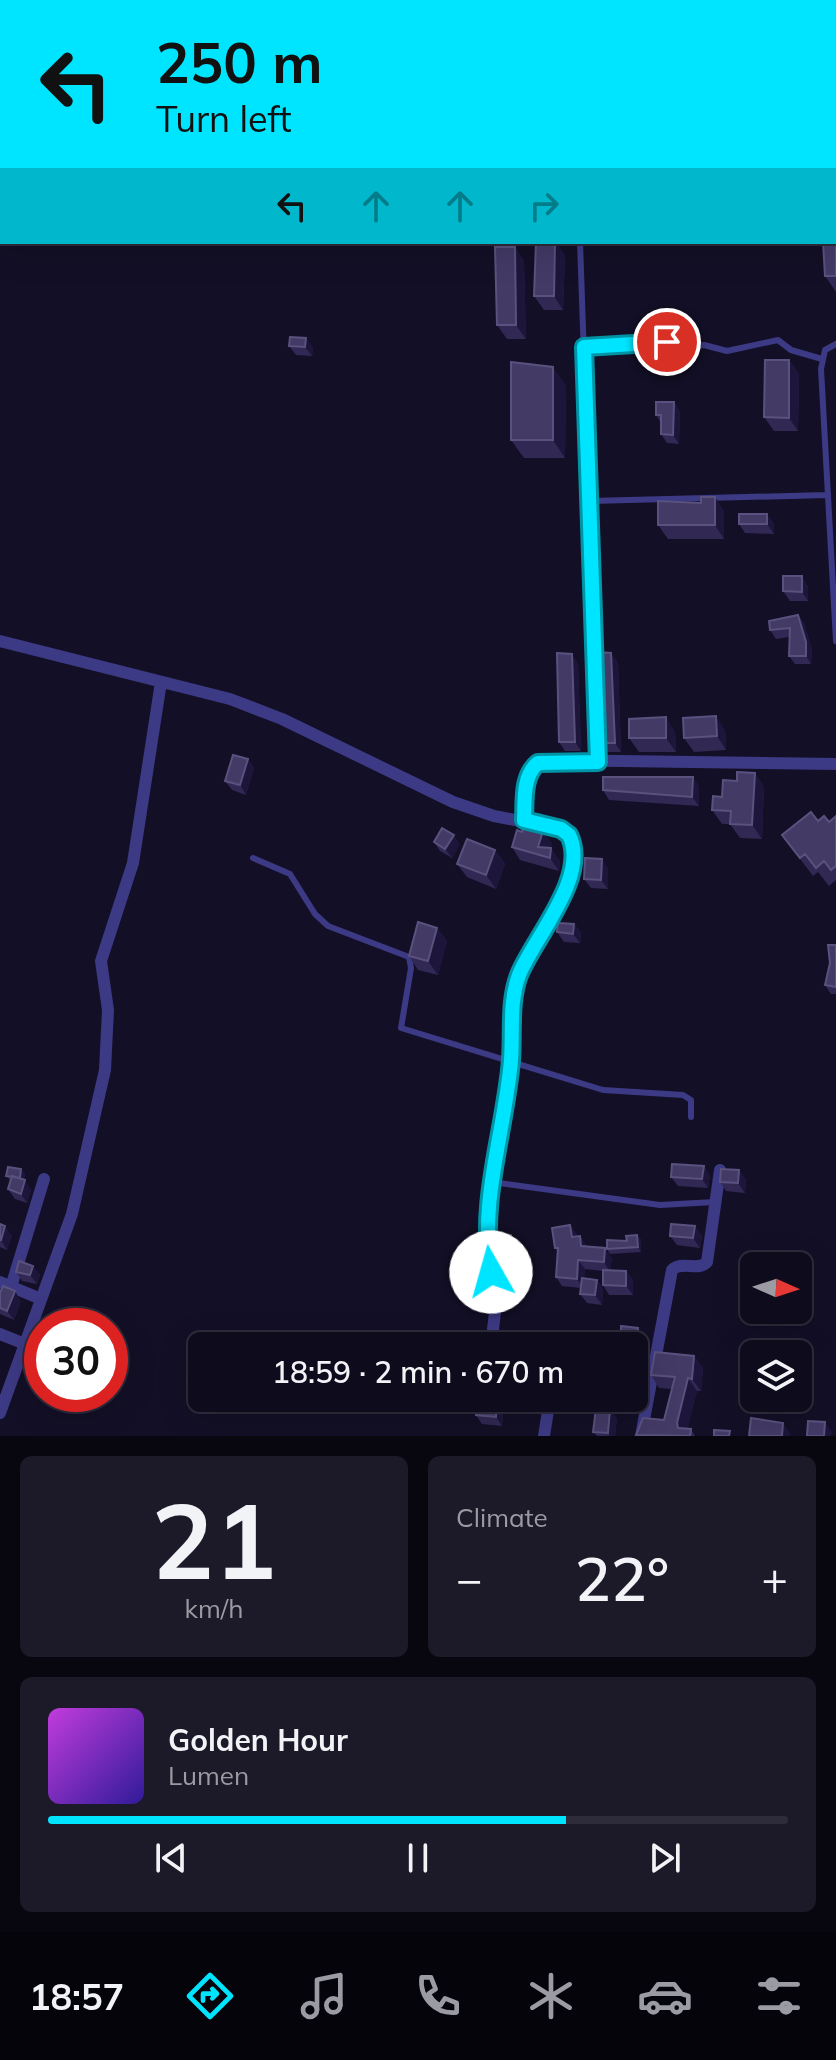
<!DOCTYPE html>
<html lang="en">
<head>
<meta charset="utf-8">
<style>
	body { margin:0; font-family:Mulish,sans-serif; background:#1c1929; color:#f1f3f6; height:100vh; display:flex; flex-direction:column; font-size:30px; white-space:nowrap }
	* { box-sizing:border-box; margin:0 }
	p { font-size:26px; color:#9b9ba3 }
	.icon { flex:none; width:44px; height:44px; fill:none; stroke:currentColor; stroke-width:2; stroke-linecap:round; stroke-linejoin:round }
	.map { position:relative; height:1436px; overflow:hidden }
	.side { display:flex; flex-direction:column; gap:20px; padding:20px; background:#08060f; flex:1 }
	.side>* { flex:none }
	.hud { position:absolute; left:0px; top:0px; width:836px; height:244px; box-shadow:0 8px 32px #0002,0 0 0 2px #2e2b3b; background:#00e5ff; color:#111; overflow:hidden }
	.needle { width:52px; rotate:93deg }
	.controls { position:absolute; left:740px; top:1252px; display:grid; gap:16px }
	.controls a { display:grid; place-items:center; width:72px; height:72px; border-radius:12px; background:#0e0b1c; box-shadow:0 8px 32px #0002,0 0 0 2px #2e2b3b; font-size:40px }
	.speed { position:absolute; left:24px; top:1308px; display:flex; gap:16px; font-size:40px; font-weight:700; text-align:center }
	.speed>* { display:grid; place-content:center; width:104px; height:104px; border-radius:50%; background:#0e0b1c; box-shadow:0 8px 32px #0002,0 0 0 2px #2e2b3b; line-height:1 }
	.speed .limit { border:12px solid #d22; background:#fff; color:#111 }
	.pin { position:absolute; display:grid; place-items:center; width:68px; height:68px; color:#fff; margin:-34px; border:4px solid #fff; border-radius:50%; box-shadow:0 2px 8px #0007 }
	.me { position:absolute; width:88px; margin:-44px; rotate:353deg; stroke-linejoin:round; filter:drop-shadow(0 0 6px #0008) }
	.turn { display:flex; align-items:center; gap:28px; height:168px; padding:0 24px; font-size:36px }
	.turn .icon { width:104px; height:104px; stroke-width:2.5 }
	.turn b { display:block; font-size:56px; line-height:68px }
	.lanes { display:flex; align-items:center; height:76px; padding:0 24px; background:#0003; justify-content:center; gap:40px; direction:ltr }
	.lanes .off { opacity:.35 }
	.big { font-size:60px; font-weight:600; line-height:1.1 }
	.side .card { flex:1; display:flex; flex-direction:column; justify-content:center; gap:12px; min-width:0; padding:0 28px; border-radius:12px; background:#1c1929 }
	.side .dial { align-items:center; gap:0 }
	.dial b { font-size:104px; line-height:1 }
	.song { display:flex; align-items:center; gap:24px }
	.cover { width:96px; height:96px; border-radius:12px; background:linear-gradient(135deg,hsl(290 70% 55%),hsl(250 70% 35%)) }
	.played { height:8px; border-radius:4px; background:linear-gradient(90deg,#00e5ff 70%,#2e2b3b 70%) }
	.keys { display:flex; justify-content:space-around; direction:ltr }
	.heat { display:flex; justify-content:space-between; align-items:center; font-size:44px; direction:ltr }
	.side .tiles { flex:1; display:grid; gap:20px; grid-template-columns:1fr 1fr }
	.card:last-child { grid-column:span 2 }
	.trip { position:absolute; left:188px; top:1332px; width:460px; height:80px; border-radius:12px; background:#0e0b1c; box-shadow:0 8px 32px #0002,0 0 0 2px #2e2b3b; font-weight:600; line-height:80px; text-align:center }
	.dock { display:flex; height:128px; justify-content:space-around; align-items:center; background:#06040b; color:#9b9ba3 }
	.dock .icon { width:56px; height:56px }
	.dock .selected { color:#00e5ff }
	.dock b { font-size:36px; color:#f1f3f6 }
	.map>svg:first-child { display:block }
	.lines { fill:none; stroke-linecap:round; stroke-linejoin:round }
	.service { stroke:#3d3a85; stroke-width:6 }
	.minor { stroke:#3d3a85; stroke-width:12 }
	.wall { fill:#312854 }
	.shaded-wall { fill:#1d163a }
	.building { fill:#433a66; stroke:#5a527e; stroke-width:2 }
	.route-casing { stroke:#0095a6; stroke-width:20 }
	.route { stroke:#00e5ff; stroke-width:14 }
</style>
</head>
<body>
<div class="map">
<svg width="836" height="1436" viewBox="0 0 836 1436">
	<rect width="100%" height="100%" fill="#130f26"/>
	<g class="lines">
		<path class="service" d="M580 242 598 762
			M836 344 825 350 821 369 836 641
			M584 347 667 342 682 347 704 345 727 351 778 340 791 350 822 359
			M590 501 826 495
			M253 858 290 874 315 914 328 926 409 957 411 968 401 1028 603 1090 683 1095 691 1100V1117
			M492 1182 660 1205 715 1202"/>
		<path class="minor" d="M61 2 62 0
			M834 9H836
			M0 69 2 67
			M834 148H836
			M0 641 230 699 282 719 453 802 494 816 561 829 569 835 574 858 557 908 520 972 513 999 511 1061 486 1227 496 1304 491 1346
			M524 820 530 769 549 760 836 764
			M0 1282 41 1299
			M11 1287 44 1179
			M0 1334 25 1344
			M0 1413 72 1214 105 1070 108 1010 101 961 133 863 161 682
			M544 1436 550 1398
			M641 1436 672 1270C682 1260 698 1272 707 1262L720 1170"/>
	</g>
	<path class="wall" d="M678 0H695V2H679Z
		M834 15H836V106L834 103Z
		M836 166V292L825 276Z
		M751 242H798V245H753Z
		M515 247 524 261 526 339H507L497 325Z
		M565 255 563 310H544L534 296Z
		M289 346 313 347 312 356 296 355Z
		M789 360 799 374 798 431H774L764 417Z
		M566 385 565 458H524L511 440Z
		M674 402 680 412 679 444 667 443 661 434V423L656 415Z
		M701 503 724 511V539H668L658 525Z
		M774 523V534L745 533 739 524Z
		M808 586V601H790L783 591Z
		M798 615 804 623 812 650 811 664H795L789 656V637L776 639 770 630Z
		M618 662 621 752H607L600 743Z
		M578 663 581 751H565L559 742Z
		M725 730 726 750 694 752 684 738Z
		M675 731 676 752H639L629 738Z
		M248 759 254 768 246 795 232 790 225 781Z
		M755 773 764 787 762 839 740 838 730 824H722L712 810 737 781Z
		M699 786V806L609 800 603 790Z
		M836 816V880L829 886 818 872 813 876 782 835 818 821 829 822Z
		M434 842 460 844 452 858 440 851Z
		M552 843 550 848 560 861 559 871 520 860 512 847Z
		M495 850 505 864 496 889 467 877 457 864Z
		M608 868V889L591 888 584 879Z
		M574 924 581 933 580 943 564 942 557 932Z
		M437 928 447 941 438 975 418 970 409 956Z
		M836 945V994H831L825 985Z
		M21 1169 25 1174 24 1180 31 1190 27 1203 15 1199 8 1189 11 1181 6 1176Z
		M710 1175 708 1188 678 1186 671 1177Z
		M746 1179 745 1193 726 1191 720 1182Z
		M0 1224 12 1236 7 1250 0 1247Z
		M570 1225 577 1236H580L586 1246 612 1258 610 1271H626L633 1280V1295H609L603 1285V1271L585 1269 584 1278 597 1280 603 1289 602 1305 587 1303 580 1294 581 1288 562 1286 556 1277 558 1252 555 1248Z
		M637 1235 641 1240V1252L610 1254 607 1249Z
		M702 1235 700 1248 677 1245 670 1236Z
		M518 1244V1255L499 1257 492 1247Z
		M509 1264 516 1273 519 1296 504 1298 498 1288Z
		M33 1266 40 1275 37 1284 22 1281 16 1272Z
		M0 1293 21 1301 14 1320 0 1314Z
		M638 1328 645 1337 644 1344 648 1350 646 1360 643 1359 642 1378H634V1346Z
		M694 1356 703 1368 701 1391H697L687 1429H691L695 1436H637L636 1435 664 1420 672 1389 659 1388 651 1375Z
		M477 1398H519L518 1402 504 1400 502 1426 482 1424 476 1415Z
		M617 1418 615 1436H597L593 1432Z"/>
	<path class="shaded-wall" d="M556 242 565 255 563 310 554 296Z
		M515 247 524 261 526 339 516 325Z
		M306 338 313 347 312 356 305 347Z
		M789 360 799 374 798 431 789 418Z
		M553 367 566 385 565 458 553 440Z
		M674 402 680 412 679 444 673 435Z
		M715 497 724 511V539L715 525Z
		M767 514 774 523V534L767 524Z
		M802 576 808 586V601L802 592Z
		M798 615 804 623 812 650 811 664 806 656Z
		M611 653 618 662 621 752 615 743Z
		M572 654 578 663 581 751 575 742Z
		M716 716 725 730 726 750 717 736Z
		M666 717 675 731 676 752 666 738Z
		M248 759 254 768 246 795 240 785Z
		M755 773 764 787 762 839 752 825Z
		M693 777 699 786V806L692 797Z
		M543 831 552 843 548 858 538 847Z
		M454 835 460 844 452 858 445 849Z
		M551 848 560 861 559 871 550 858Z
		M495 850 505 864 496 889 486 875Z
		M602 859 608 868V889L601 880Z
		M574 924 581 933 580 943 573 934Z
		M437 928 447 941 438 975 428 961Z
		M704 1166 710 1175 708 1188 702 1179Z
		M21 1169 25 1174 23 1183 20 1178Z
		M739 1170 746 1179 745 1193 738 1183Z
		M25 1180 31 1190 27 1203 21 1194Z
		M570 1225 577 1234 579 1246 572 1237Z
		M5 1226 12 1236 7 1250 1 1240Z
		M695 1226 702 1235 700 1248 693 1238Z
		M511 1235 518 1244V1255L512 1246Z
		M637 1235 641 1240V1252L638 1247Z
		M580 1236 586 1245 588 1255 581 1246Z
		M605 1248 612 1258 610 1272 604 1262Z
		M578 1260 585 1269 583 1288 577 1279Z
		M509 1264 516 1273 519 1296 512 1286Z
		M33 1266 40 1275 37 1284 30 1275Z
		M626 1271 633 1280V1295L626 1286Z
		M597 1280 603 1289 602 1305 595 1295Z
		M15 1291 21 1301 14 1320 7 1311Z
		M638 1328 645 1337 644 1344 648 1350 646 1360 640 1350 637 1340Z
		M636 1350 643 1359 642 1378 635 1369Z
		M694 1356 703 1368 701 1391 692 1379Z
		M688 1378 697 1391 686 1436 678 1428 677 1423Z
		M497 1398H502L504 1400 502 1426 496 1417Z
		M610 1409 617 1418 615 1436H610L608 1433Z
		M825 1422 832 1432 831 1436H824Z
		M783 1423 790 1433V1436H782Z"/>
	<path class="building" d="M787 0H796L798 2H785Z
		M834 15H836V92H834Z
		M834 166H836V276H825L823 242H834Z
		M536 242H555L554 296H534Z
		M495 247H515L516 325H497Z
		M290 337 306 338 305 347 289 346Z
		M765 360H789V418L764 417Z
		M511 362 553 367V440H511Z
		M656 402H674L673 435 661 434V415H656Z
		M701 497H715V525H658V501L701 503Z
		M739 514H767V524H739Z
		M783 576H802V592L783 591Z
		M798 615 806 642V656H789L790 628 770 630 769 621Z
		M598 652 611 653 615 743H600Z
		M557 653 572 654 575 742H559Z
		M716 716 717 736 684 738 683 718Z
		M666 717V738H629V719Z
		M233 755 248 759 240 785 225 781Z
		M737 772 755 773 752 825 730 824 731 811 712 810 713 796 722 797 723 780 737 781Z
		M603 777H693L692 797 603 790Z
		M811 812 818 821 824 816 829 822 836 816V866L831 870 824 861 816 868 805 854 800 858 782 835Z
		M524 825 543 831 538 847 551 848 550 858 512 847 517 830 522 832Z
		M442 828 454 835 445 849 434 842Z
		M467 839 495 850 486 875 457 864Z
		M585 858 602 859 601 880 584 879Z
		M418 922 437 928 428 961 409 956Z
		M558 923 574 924 573 934 557 932Z
		M828 945H836V987L825 985 830 963Z
		M672 1164 704 1166 702 1179 671 1177Z
		M8 1167 21 1169 20 1178 6 1176Z
		M721 1169 739 1170 738 1183 720 1182Z
		M12 1176 25 1180 21 1194 8 1189Z
		M0 1224 5 1226 1 1240H0Z
		M671 1224 695 1226 693 1238 670 1236Z
		M570 1225 572 1237 580 1236 581 1246 605 1248 604 1262 578 1260 577 1279 556 1277 558 1248H555L552 1228Z
		M511 1235 512 1246 492 1247 491 1236Z
		M637 1235 638 1247 607 1249V1240L627 1241 626 1236Z
		M19 1261 33 1266 30 1275 16 1272Z
		M509 1264 512 1286 498 1288 495 1266Z
		M603 1270 626 1271V1286L603 1285Z
		M582 1278 597 1280 595 1295 580 1294Z
		M3 1286 15 1291 7 1311 0 1308V1293Z
		M621 1326 638 1328 637 1340 641 1341 640 1350H636L635 1369H634V1346H621Z
		M655 1352 694 1356 692 1379 688 1378 677 1423 678 1428 691 1429 690 1436 636 1435 643 1418 664 1420 675 1377 651 1375Z
		M477 1398H497L496 1417 476 1415Z
		M596 1408 610 1409 608 1433 593 1432Z
		M751 1418 783 1423 782 1436H749Z
		M808 1421 825 1422 824 1436H807Z
		M714 1430 730 1431 729 1436H714Z"/>
	<g class="lines">
		<g class="route-casing">
			<path id="route" d="M491 1272C479 1200 505 1131 511 1060 513 1032 509 1001 519 975 533 939 590 877 569 835L561 829 524 820C525 801 522 776 538 763L598 762 584 347 667 342"/>
		</g>
		<use href="#route" class="route"/>
	</g>
</svg>
<div class="controls">
<a><svg class="needle" viewBox="-14 -14 28 28"><path d="M0-13l5 13h-10z" fill="#e53935"/><path d="M0 13l5-13h-10z" fill="#9b9ba3"/></svg></a>
<a><svg class="icon" aria-label="layers" viewBox="0 0 24 24"><path d="M12 4l9 5-9 5-9-5zM3 14l9 5 9-5"/></svg></a>
</div>
<div class="speed"><div class="limit">30</div></div>
<div class="pin" style="left:667px;top:342px;background:#d93025"><svg class="icon" aria-label="arrive" viewBox="0 0 24 24"><path d="M6 21V4h12l-3 4 3 4H6"/></svg></div>
<svg class="me" style="left:491px;top:1272px" viewBox="-20 -20 40 40"><circle r="19" fill="#fff"/><path d="M0-13L10 11 0 6-10 11z" fill="#00e5ff"/></svg>
<div class="trip">18:59 · 2 min · 670 m</div>
<div class="hud">
<div class="turn"><svg class="icon" aria-label="left" viewBox="0 0 24 24"><path d="M17 20v-9H6M10 6l-5 5 5 5"/></svg><div><b>250 m</b>Turn left</div></div>
<div class="lanes"><svg class="icon" aria-label="left" viewBox="0 0 24 24"><path d="M17 20v-9H6M10 6l-5 5 5 5"/></svg><svg class="icon off" aria-label="ahead" viewBox="0 0 24 24"><path d="M12 20V5M6 11l6-6 6 6"/></svg><svg class="icon off" aria-label="ahead" viewBox="0 0 24 24"><path d="M12 20V5M6 11l6-6 6 6"/></svg><svg class="icon off" aria-label="right" viewBox="0 0 24 24"><path d="M7 20v-9h11M14 6l5 5-5 5"/></svg></div>
</div>
</div>
<section class="side">
<div class="tiles">
<div class="card dial"><b>21</b><p>km/h</p></div>
<div class="card"><p>Climate</p>
<div class="heat"><a>−</a><b class="big">22°</b><a>+</a></div>
</div>
<div class="card">
<div class="song"><i class="cover"></i><div><b>Golden Hour</b><p>Lumen</p></div></div>
<div class="played"></div>
<div class="keys"><svg class="icon" aria-label="previous" viewBox="0 0 24 24"><path d="M18 5L8 12l10 7zM5 5v14"/></svg><svg class="icon" aria-label="pause" viewBox="0 0 24 24"><path d="M8 5v14M16 5v14"/></svg><svg class="icon" aria-label="next" viewBox="0 0 24 24"><path d="M6 5l10 7-10 7zM19 5v14"/></svg></div>
</div>
</div>
</section>
<nav class="dock">
<b>18:57</b>
<svg class="icon selected" aria-label="directions" viewBox="0 0 24 24"><path d="M12 3l9 9-9 9-9-9zM9 14v-3h6M13 9l2 2-2 2"/></svg>
<svg class="icon" aria-label="music" viewBox="0 0 24 24"><path d="M9 18V5l10-2v13"/><circle cx="6" cy="18" r="3"/><circle cx="16" cy="16" r="3"/></svg>
<svg class="icon" aria-label="phone" viewBox="0 0 24 24"><path d="M5 4h4l2 5-3 2q2 4 5 5l2-3 5 2v4C11 20 4 13 5 4z"/></svg>
<svg class="icon" aria-label="climate" viewBox="0 0 24 24"><path d="M12 3v18M4 7l16 10M4 17L20 7"/></svg>
<svg class="icon" aria-label="car" viewBox="0 0 24 24"><path d="M5 17H2v-5l4-1 3-4h7l3 4 3 1v5h-3M9 17h6M6 11h13"/><circle cx="7" cy="17" r="2"/><circle cx="17" cy="17" r="2"/></svg>
<svg class="icon" aria-label="filters" viewBox="0 0 24 24"><path d="M4 7h16M4 17h16"/><circle cx="9" cy="7" r="2"/><circle cx="15" cy="17" r="2"/></svg>
</nav>
</body>
</html>
